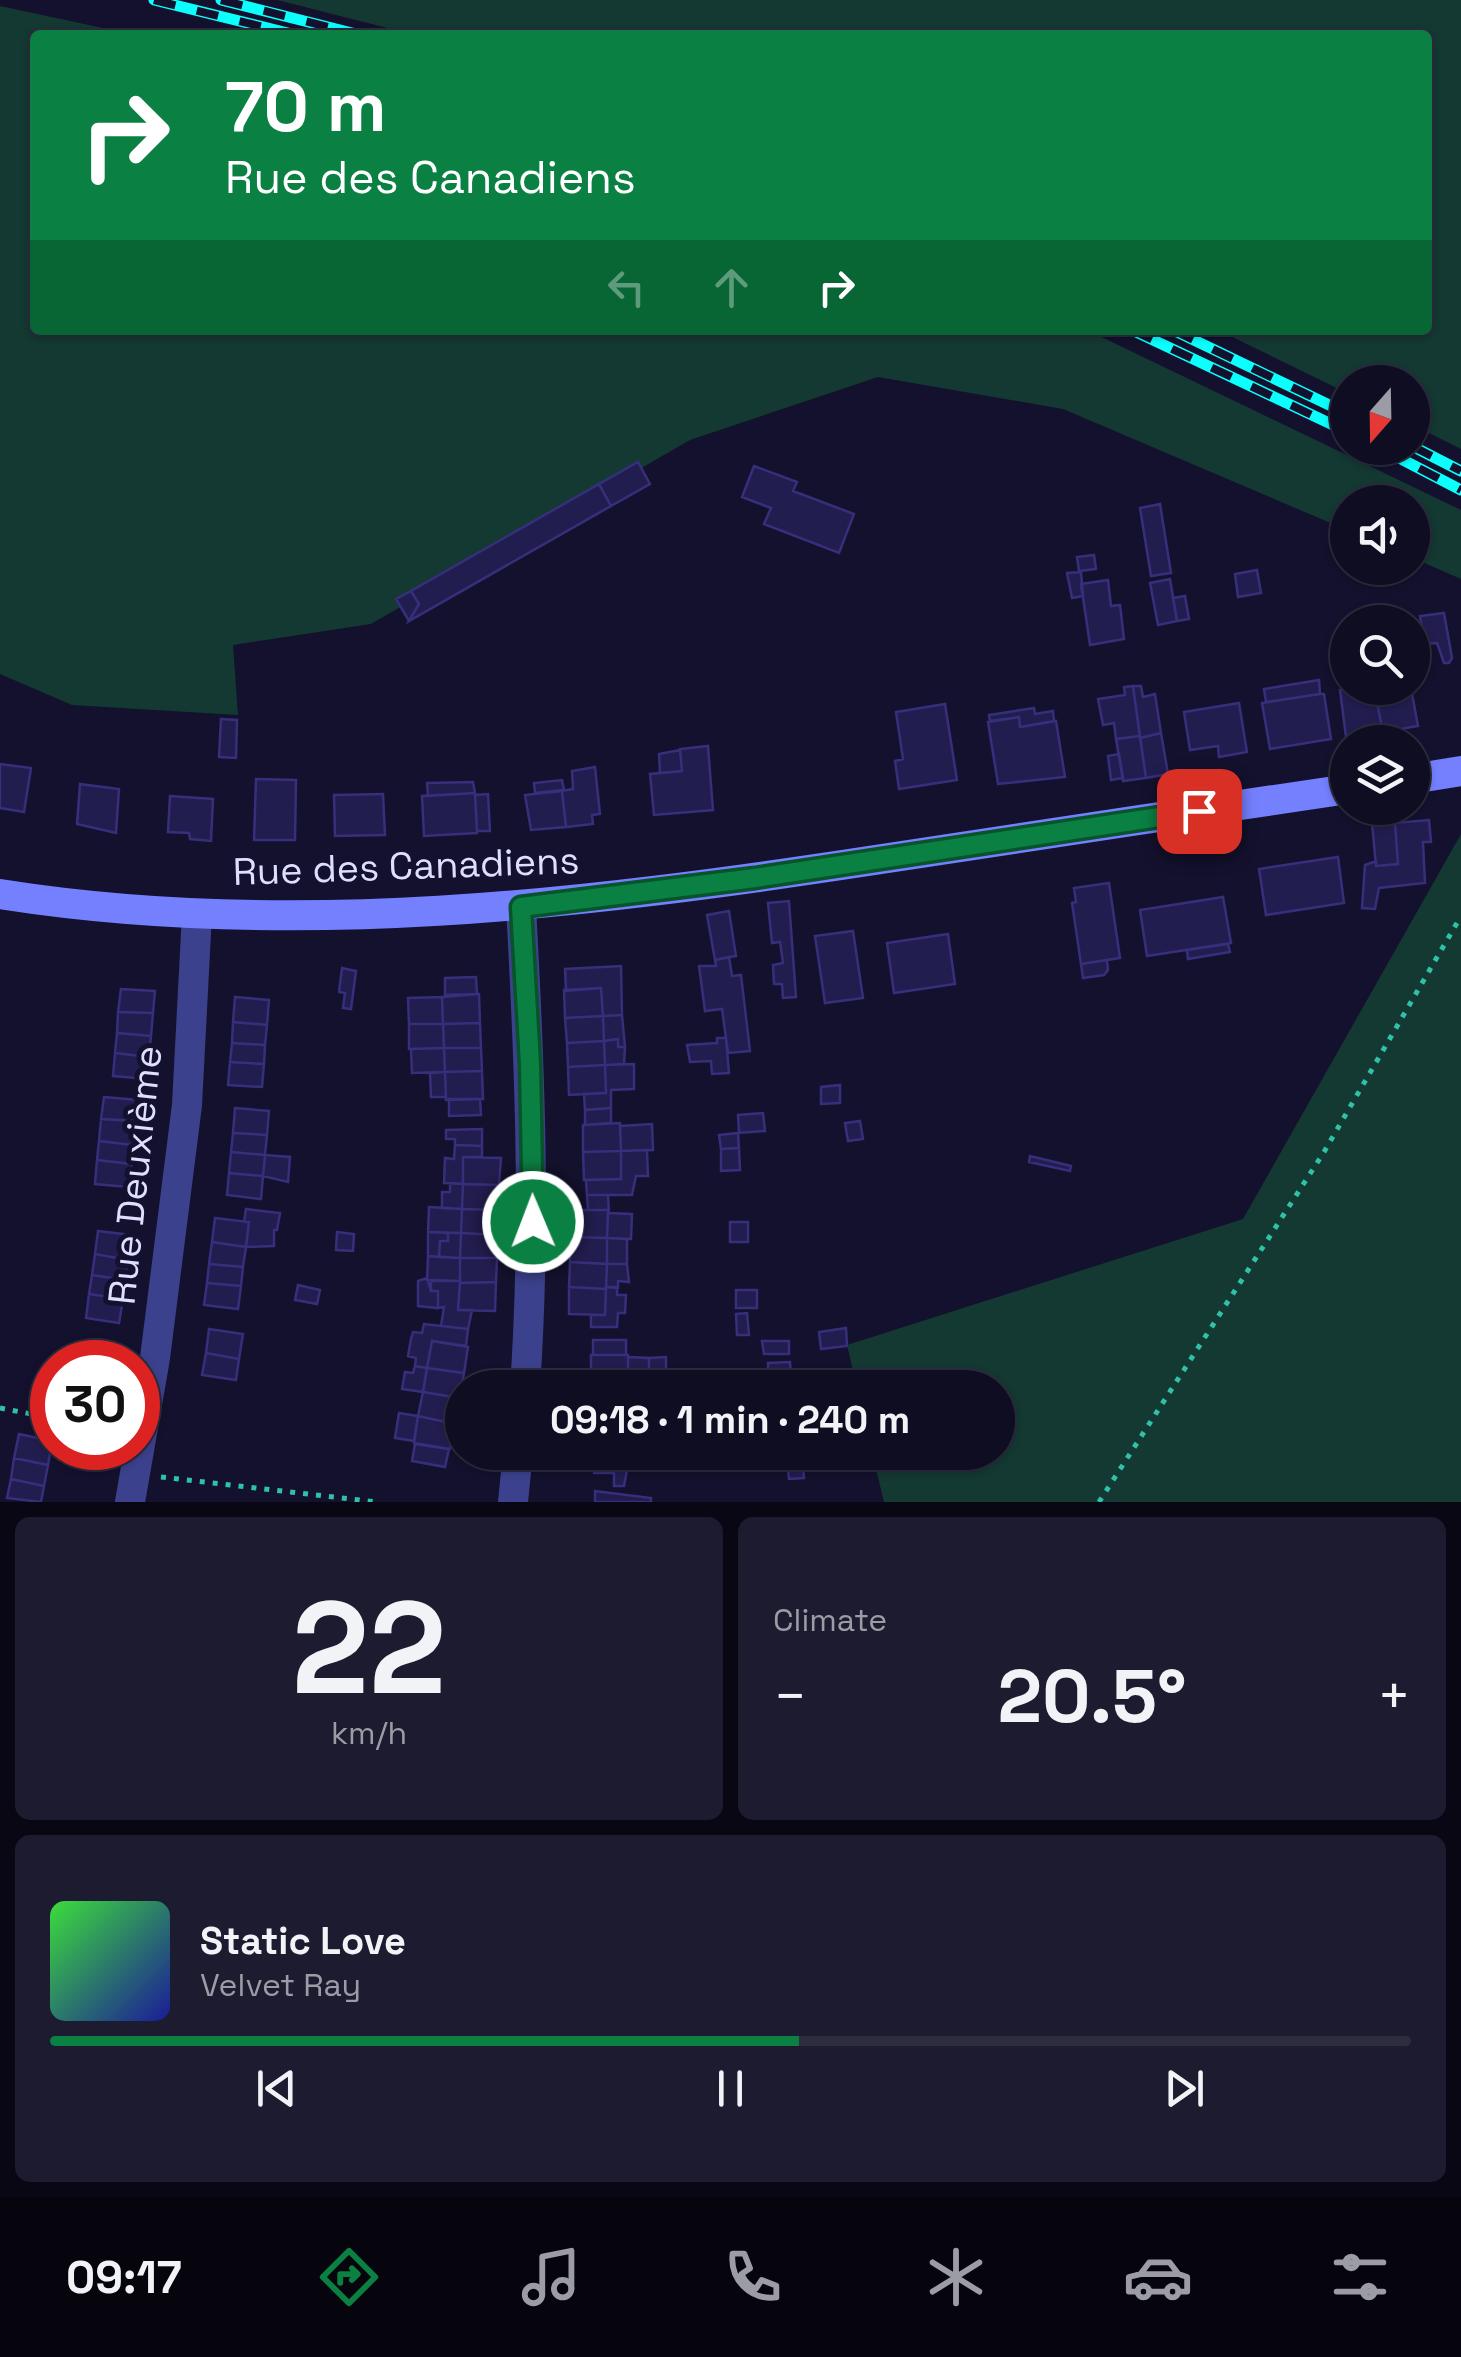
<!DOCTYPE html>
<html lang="en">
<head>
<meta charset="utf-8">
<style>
	body { margin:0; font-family:"Space Grotesk",sans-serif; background:#1c1b2f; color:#f1f3f6; height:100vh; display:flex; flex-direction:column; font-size:38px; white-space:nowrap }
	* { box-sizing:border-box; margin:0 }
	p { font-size:32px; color:#9b9ca5 }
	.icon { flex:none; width:55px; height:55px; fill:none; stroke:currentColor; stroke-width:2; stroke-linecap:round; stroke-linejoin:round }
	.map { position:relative; height:1502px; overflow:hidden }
	.sheet { display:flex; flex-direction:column; gap:15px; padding:15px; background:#080713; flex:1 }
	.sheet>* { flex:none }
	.banner { position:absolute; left:30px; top:30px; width:1402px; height:305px; border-radius:10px; box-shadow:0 2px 8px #0004,0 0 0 2px #2e2d40; background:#0b8043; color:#fff; overflow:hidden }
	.needle { width:65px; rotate:200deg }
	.buttons { position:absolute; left:1330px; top:365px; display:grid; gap:20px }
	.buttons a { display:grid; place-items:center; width:100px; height:100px; border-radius:50%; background:#0e0d22; box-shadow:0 2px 8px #0004,0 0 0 2px #2e2d40; font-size:50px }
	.speed { position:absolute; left:30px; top:1340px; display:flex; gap:20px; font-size:50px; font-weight:700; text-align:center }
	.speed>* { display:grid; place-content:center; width:130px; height:130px; border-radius:50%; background:#0e0d22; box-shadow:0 2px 8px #0004,0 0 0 2px #2e2d40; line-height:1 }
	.speed .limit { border:15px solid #d22; background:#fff; color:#111 }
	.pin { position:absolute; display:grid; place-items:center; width:85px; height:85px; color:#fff; margin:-42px; border-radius:20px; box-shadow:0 5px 15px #0006 }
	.me { position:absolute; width:110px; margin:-55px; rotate:359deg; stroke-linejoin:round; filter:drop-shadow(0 0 8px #0008) }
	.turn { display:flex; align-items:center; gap:35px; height:210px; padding:0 30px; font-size:45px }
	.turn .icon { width:130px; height:130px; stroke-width:2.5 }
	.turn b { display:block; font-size:70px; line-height:85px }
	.lanes { display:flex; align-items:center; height:95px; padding:0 30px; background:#0003; justify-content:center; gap:50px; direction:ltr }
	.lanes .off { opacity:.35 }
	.big { font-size:75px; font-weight:700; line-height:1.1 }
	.sheet .widget { flex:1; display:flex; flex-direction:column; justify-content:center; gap:15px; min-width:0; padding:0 35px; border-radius:15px; background:#1c1b2f }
	.sheet .dial { align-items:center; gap:0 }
	.dial b { font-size:130px; line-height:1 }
	.song { display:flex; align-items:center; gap:30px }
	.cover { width:120px; height:120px; border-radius:15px; background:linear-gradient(135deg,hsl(120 70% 55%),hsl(240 70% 35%)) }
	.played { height:10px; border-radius:5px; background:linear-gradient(90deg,#0b8043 55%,#2e2d40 55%) }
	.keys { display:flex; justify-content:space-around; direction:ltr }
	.heat { display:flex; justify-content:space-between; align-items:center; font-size:55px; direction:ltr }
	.sheet .tiles { flex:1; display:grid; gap:15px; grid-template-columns:1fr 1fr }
	.widget:last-child { grid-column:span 2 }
	.trip { position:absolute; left:445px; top:1370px; width:570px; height:100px; border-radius:50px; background:#0e0d22; box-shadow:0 2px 8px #0004,0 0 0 2px #2e2d40; font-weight:700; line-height:100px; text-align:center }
	.menu { display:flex; height:160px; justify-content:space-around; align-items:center; background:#06050e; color:#9b9ca5 }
	.menu .icon { width:70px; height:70px }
	.menu .current { color:#0b8043 }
	.menu b { font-size:45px; color:#f1f3f6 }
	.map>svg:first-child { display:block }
	.green { fill:#143832 }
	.building { fill:#221d4f; stroke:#362f7b; stroke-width:2.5 }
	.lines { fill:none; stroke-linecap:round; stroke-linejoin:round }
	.path { stroke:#2fc2a9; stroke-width:5; stroke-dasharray:5 8; stroke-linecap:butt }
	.street { stroke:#3c418d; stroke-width:30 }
	.secondary { stroke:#7580ff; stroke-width:30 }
	.rail-casing { stroke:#0afffd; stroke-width:11 }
	.rail { stroke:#13112d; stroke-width:8; stroke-dasharray:22; stroke-linecap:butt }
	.route-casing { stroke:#07532c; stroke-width:25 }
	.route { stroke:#0b8043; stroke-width:18 }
	.labels { text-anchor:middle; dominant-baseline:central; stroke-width:10; stroke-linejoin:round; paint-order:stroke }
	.street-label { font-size:38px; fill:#dedeff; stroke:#13112d }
</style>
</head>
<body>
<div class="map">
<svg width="1461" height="1502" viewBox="0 0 1461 1502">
	<rect width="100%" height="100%" fill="#13112d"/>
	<path class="green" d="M277 0H1461V449L1413 425 1412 382H1348L1347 393 1218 330H1428V35H415Z
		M0 6 136 35H35V330H1087L1461 510V579L1413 558 1412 502H1348L1347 530 1063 409 878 377 690 440 371 624 233 645 238 715 72 705 0 674Z
		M1461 834V1502H884L872 1453 998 1452V1388L857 1387 847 1345 1243 1219Z"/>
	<path class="building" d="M638 462 650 484 611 506 599 484Z
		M754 466 797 482 793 491 854 514 839 553 764 524 771 508 742 497Z
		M599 484 611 506 409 621 419 604 411 591Z
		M1160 504 1171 573 1151 576 1140 508Z
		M1094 555 1096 569 1079 571 1077 557Z
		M1257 570 1261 593 1238 597 1235 574Z
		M1081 572 1083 596 1072 598 1067 573Z
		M1170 579 1177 621 1158 625 1150 583Z
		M1108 580 1111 606 1120 605 1124 639 1090 645 1081 584Z
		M411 591 419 604 409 621 396 599Z
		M1185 596 1189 619 1177 621 1173 598Z
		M1444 613 1452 658 1449 663H1444L1437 643 1424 644 1420 616Z
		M1319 680 1320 694 1266 702 1264 689Z
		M1133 686 1140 736 1116 739 1114 723 1103 725 1098 699 1125 695 1124 687Z
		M1133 686H1141L1143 697 1155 694 1161 733 1140 738Z
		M1356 688H1374L1383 732 1346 737 1340 690Z
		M1374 688H1411L1418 726 1383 732Z
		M1320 694H1324L1331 739 1270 749 1262 703Z
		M1239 703 1247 752 1219 757 1218 746 1190 750 1184 712Z
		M945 704 957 780 899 789 895 761 903 759 896 712Z
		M1034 708 1035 714 1053 711 1054 721 1020 727 1019 717 990 721 989 715Z
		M1019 717 1020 727 1056 721 1065 777 998 784 988 722Z
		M221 719 237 720 236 758 219 757Z
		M1161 733 1168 774 1146 778 1140 738Z
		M1140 736 1146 778 1123 781 1116 739Z
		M708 746 713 810 654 815 650 774 682 771 680 749Z
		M680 750 682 771 660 773 659 754Z
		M1119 754 1123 778 1111 780 1108 756Z
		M0 764 31 768 24 812 0 808Z
		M595 767 600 814 592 815 593 824 566 827 562 791 573 789 572 771Z
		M256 779 296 780 295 840H254Z
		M562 780 564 790 535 793 534 783Z
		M473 782 475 793 428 796 427 783Z
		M80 784 119 789 116 833 77 824Z
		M562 791 566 827 531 830 525 795Z
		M475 793 477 833 424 836 422 796Z
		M383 794 385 835 335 836 334 795Z
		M488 794 490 831H477L475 795Z
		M170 796 213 799 211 841 190 839 189 833 168 832Z
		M1429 820 1431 842H1423L1425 883 1379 888 1375 909 1362 908 1365 865 1376 861V866L1398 864 1395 823Z
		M1372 823H1395L1398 864 1376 866Z
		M1338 857 1344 903 1266 915 1259 869Z
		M1109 883 1120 958 1081 964 1072 903 1076 902 1074 888Z
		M1223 897 1231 943 1147 956 1140 910Z
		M789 901 796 997 783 998 782 984H774L773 965 783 963 780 942 772 943 768 903Z
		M729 911 736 956 715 960 707 915Z
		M853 931 863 998 825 1003 815 936Z
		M948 934 955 984 894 993 887 943Z
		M1228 944 1230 952 1188 959 1187 950Z
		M729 957 732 976 741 975 750 1051 728 1053 722 1009 705 1011 699 966H716L715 960Z
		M1107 960 1108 970 1104 975 1083 978 1081 964Z
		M621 966 622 1015 603 1016 601 988 566 991 565 969Z
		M342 968 356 971 351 1009 343 1008 345 993 339 992Z
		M476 977 477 994 445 995V978Z
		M601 988 603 1016 565 1018 564 990Z
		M121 989 155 991 153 1013 118 1012Z
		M479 994 480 1023 443 1024 442 997Z
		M235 997 269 1000 267 1025 233 1022Z
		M442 997 443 1024H409L408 998Z
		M118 1012 153 1013 151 1036 117 1033Z
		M622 1015 625 1047H618V1039L604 1041 603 1016Z
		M603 1016 604 1041 567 1043 565 1018Z
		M233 1022 267 1025 265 1045 232 1043Z
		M480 1023 481 1048H444L443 1024Z
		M409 1024H443L444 1048 409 1049Z
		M117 1033 151 1036 149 1057 115 1053Z
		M717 1038H726L729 1073 712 1074 711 1061 690 1062 687 1045 717 1043Z
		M618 1039V1047H625L624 1064 605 1065 604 1041Z
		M604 1041 605 1065 568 1067 567 1043Z
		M232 1043 265 1045 264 1064 230 1062Z
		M444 1048H481L482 1071 445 1072Z
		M444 1048 445 1072 412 1073 411 1049Z
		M115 1053 149 1057 147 1079 113 1076Z
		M230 1062 264 1064 262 1087 228 1085Z
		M634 1064V1089L611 1090V1108L585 1110 584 1094 606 1093 605 1065Z
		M605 1065 606 1093 569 1095 568 1067Z
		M482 1071 483 1099 446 1100 445 1072Z
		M445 1072 446 1097H431L430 1073Z
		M840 1085V1103L821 1104V1087Z
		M104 1097 138 1100 135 1121 101 1119Z
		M449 1099H480L481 1115 449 1116Z
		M235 1108 269 1111 267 1135 233 1133Z
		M611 1108V1123L585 1125V1110Z
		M763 1113 765 1131 739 1133 738 1115Z
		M101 1119 135 1121 133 1145 99 1141Z
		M860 1121 863 1139 848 1141 845 1123Z
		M620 1123 621 1151 583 1152V1125Z
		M652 1124 653 1150 621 1151 620 1126Z
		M482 1129V1146L455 1145V1139H446V1130Z
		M233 1133 267 1135 265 1155 231 1152Z
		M738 1133 739 1148 721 1149 719 1135Z
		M99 1141 133 1145 132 1164 97 1160Z
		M455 1145 482 1146V1157H463V1184L444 1183 445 1158 454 1159Z
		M739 1148 740 1170 721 1171V1149Z
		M647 1150 648 1176H636L632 1195H587L586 1180 621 1179V1151Z
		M621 1151V1179L584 1180 583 1152Z
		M231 1152 265 1155 263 1176 229 1173Z
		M265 1155 290 1157 288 1182 263 1176Z
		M1030 1156 1071 1166 1070 1171 1029 1162Z
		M463 1157 501 1158 499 1185 463 1184Z
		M97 1160 132 1164 128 1187 95 1184Z
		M229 1173 263 1176 261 1199 227 1195Z
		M450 1183 463 1184 462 1209 442 1208V1192H450Z
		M463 1184 499 1185 498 1210 462 1209Z
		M587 1195H608L609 1214 608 1210H588Z
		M429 1207 462 1209 461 1233 428 1232Z
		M246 1209 280 1213 277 1230H274V1246L246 1247 249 1222H244Z
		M462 1209 498 1210V1235L461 1233Z
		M571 1210H608L607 1238 570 1237Z
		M608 1213 632 1214 631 1239 607 1238Z
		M215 1218 249 1222 246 1247 212 1242Z
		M730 1222H748V1242H730Z
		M98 1231 132 1235 128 1260 95 1254Z
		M337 1232 354 1234 353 1251 336 1250Z
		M428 1232 448 1233V1241H440L439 1257 428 1256Z
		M448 1233H461L460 1258 439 1257 440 1241H448Z
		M461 1233 498 1235 497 1258H460Z
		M570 1237 607 1238V1264L570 1262Z
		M607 1238 627 1239V1264H607Z
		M212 1242 246 1247 243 1267 209 1264Z
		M95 1254 128 1260 125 1280 92 1275Z
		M428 1256 460 1258V1281L427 1280Z
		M460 1258H497L496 1282 460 1283Z
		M570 1262 607 1264 606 1289 569 1287Z
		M209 1264 243 1267 241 1286 207 1283Z
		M607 1264H627L629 1282 618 1281V1288L606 1287Z
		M92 1275 125 1280 123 1299 89 1294Z
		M427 1278 431 1291H438V1308L418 1306V1281Z
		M431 1281H460L458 1310H472L468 1329 441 1326 444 1307 438 1308V1291H431Z
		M496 1282 495 1311 458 1310 460 1283Z
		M207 1283 241 1286 238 1309 204 1305Z
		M298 1285 320 1290 317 1304 295 1300Z
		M569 1287 606 1289 605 1315 569 1314Z
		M606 1287H617V1295H626L625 1313H618L617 1327H591V1315H605Z
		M736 1290H757V1308H736Z
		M89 1294 123 1299 119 1323 86 1318Z
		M747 1313 749 1335H737L736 1314Z
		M424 1324 468 1329 466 1346 432 1341 427 1368 415 1366 416 1358 408 1356 411 1339 413 1332 422 1333Z
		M846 1328 847 1346 821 1349 819 1332Z
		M209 1329 243 1334 239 1359 206 1353Z
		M593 1340H626V1355H593Z
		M432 1341 468 1347 464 1373 427 1368Z
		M762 1341H789V1354H764Z
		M206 1353 239 1359 236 1380 202 1375Z
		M591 1355H628V1383L591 1382Z
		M628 1357 649 1358V1373L640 1374V1382L628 1383Z
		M666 1357V1382H640V1374L649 1373V1358Z
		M790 1362 791 1375H768V1363Z
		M415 1366 427 1368 423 1392 402 1389 405 1372 413 1373Z
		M427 1368 464 1373 459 1398 423 1392Z
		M423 1392 459 1398 455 1424 418 1416Z
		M399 1413 418 1416 414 1441 395 1438Z
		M418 1416 455 1424 450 1449 414 1443Z
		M19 1434 52 1441 48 1465 14 1458Z
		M415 1444 449 1449 445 1467 412 1461Z
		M629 1452H654V1456L648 1457V1470H627L624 1486H614V1473H594V1459H629Z
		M786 1452H802L804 1478 789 1479Z
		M14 1458 48 1465 44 1486 11 1479Z
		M11 1479 44 1486 41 1502 7 1498Z
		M595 1491 651 1498V1502H595Z"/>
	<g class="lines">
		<path class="path" d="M0 1408 52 1418
			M161 1477 377 1502
			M1099 1502 1324 1152 1461 916"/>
		<path class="street" d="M521 907C530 1068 536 1227 525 1388
			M130 1502 155 1358 187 1105 197 914
			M513 1502 518 1452"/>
		<path class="secondary" d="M1412 779 1461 771
			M0 894C292 940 586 904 875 860 1033 836 1190 812 1348 789"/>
		<g class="rail-casing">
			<path id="rail" d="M154 0 296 35
				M221 0 360 35
				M1132 330 1348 432
				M1173 330 1348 414
				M1412 446 1461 471
				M1380 448 1461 490"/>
		</g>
		<use href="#rail" class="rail"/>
	</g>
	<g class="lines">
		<g class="route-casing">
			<path id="route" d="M533 1222 530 1064 521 907 755 878 1199 811"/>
		</g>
		<use href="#route" class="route"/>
	</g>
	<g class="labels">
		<g class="street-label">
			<text transform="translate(406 866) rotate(-2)">Rue des Canadiens</text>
			<text transform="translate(135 1175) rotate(-84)">Rue Deuxième</text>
		</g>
	</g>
</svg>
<div class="buttons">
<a><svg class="needle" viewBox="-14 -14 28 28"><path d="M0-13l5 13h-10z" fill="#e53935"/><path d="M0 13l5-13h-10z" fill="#9b9ca5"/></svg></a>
<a><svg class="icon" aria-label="sound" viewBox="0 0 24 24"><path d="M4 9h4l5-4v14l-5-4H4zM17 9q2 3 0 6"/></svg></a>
<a><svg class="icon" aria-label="search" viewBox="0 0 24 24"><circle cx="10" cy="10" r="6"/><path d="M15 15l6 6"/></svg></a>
<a><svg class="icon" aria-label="layers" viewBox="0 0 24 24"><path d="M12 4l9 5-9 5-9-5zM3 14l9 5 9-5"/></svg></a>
</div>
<div class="speed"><div class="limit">30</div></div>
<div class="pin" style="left:1199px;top:811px;background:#d93025"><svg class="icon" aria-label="arrive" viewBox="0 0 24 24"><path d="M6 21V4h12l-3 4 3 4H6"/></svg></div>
<svg class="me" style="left:533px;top:1222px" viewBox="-20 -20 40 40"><circle r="17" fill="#0b8043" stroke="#fff" stroke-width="3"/><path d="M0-11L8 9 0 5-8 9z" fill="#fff"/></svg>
<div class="trip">09:18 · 1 min · 240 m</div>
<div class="banner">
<div class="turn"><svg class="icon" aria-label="right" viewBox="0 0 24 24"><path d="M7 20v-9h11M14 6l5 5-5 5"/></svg><div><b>70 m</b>Rue des Canadiens</div></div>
<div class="lanes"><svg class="icon off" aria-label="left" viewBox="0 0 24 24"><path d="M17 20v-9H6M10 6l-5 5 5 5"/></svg><svg class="icon off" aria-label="ahead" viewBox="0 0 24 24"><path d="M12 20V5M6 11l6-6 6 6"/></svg><svg class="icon" aria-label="right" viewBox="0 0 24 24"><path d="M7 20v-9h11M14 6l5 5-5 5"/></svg></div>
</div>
</div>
<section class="sheet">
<div class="tiles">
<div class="widget dial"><b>22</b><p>km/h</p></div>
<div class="widget"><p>Climate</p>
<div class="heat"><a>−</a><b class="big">20.5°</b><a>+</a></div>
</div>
<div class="widget">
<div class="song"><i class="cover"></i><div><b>Static Love</b><p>Velvet Ray</p></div></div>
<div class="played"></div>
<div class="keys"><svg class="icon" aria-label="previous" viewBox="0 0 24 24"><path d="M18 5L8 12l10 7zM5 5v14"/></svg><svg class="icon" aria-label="pause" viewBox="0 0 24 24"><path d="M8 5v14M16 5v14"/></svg><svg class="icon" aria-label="next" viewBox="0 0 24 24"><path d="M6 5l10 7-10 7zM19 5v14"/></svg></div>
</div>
</div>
</section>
<nav class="menu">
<b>09:17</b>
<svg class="icon current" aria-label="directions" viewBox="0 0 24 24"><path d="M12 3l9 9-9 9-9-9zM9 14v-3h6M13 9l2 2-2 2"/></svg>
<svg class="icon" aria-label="music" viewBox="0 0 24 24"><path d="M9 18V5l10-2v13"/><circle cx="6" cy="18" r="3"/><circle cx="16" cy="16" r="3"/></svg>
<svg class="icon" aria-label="phone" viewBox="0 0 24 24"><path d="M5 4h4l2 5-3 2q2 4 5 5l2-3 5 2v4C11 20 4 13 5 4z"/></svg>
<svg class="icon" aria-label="climate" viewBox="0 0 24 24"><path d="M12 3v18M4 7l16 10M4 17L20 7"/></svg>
<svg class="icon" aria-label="car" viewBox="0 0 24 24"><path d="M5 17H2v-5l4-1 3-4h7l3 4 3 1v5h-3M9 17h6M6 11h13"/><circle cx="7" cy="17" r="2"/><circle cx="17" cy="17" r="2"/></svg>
<svg class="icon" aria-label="filters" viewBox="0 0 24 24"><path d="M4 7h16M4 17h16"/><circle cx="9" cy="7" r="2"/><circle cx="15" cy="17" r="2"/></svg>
</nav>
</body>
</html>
